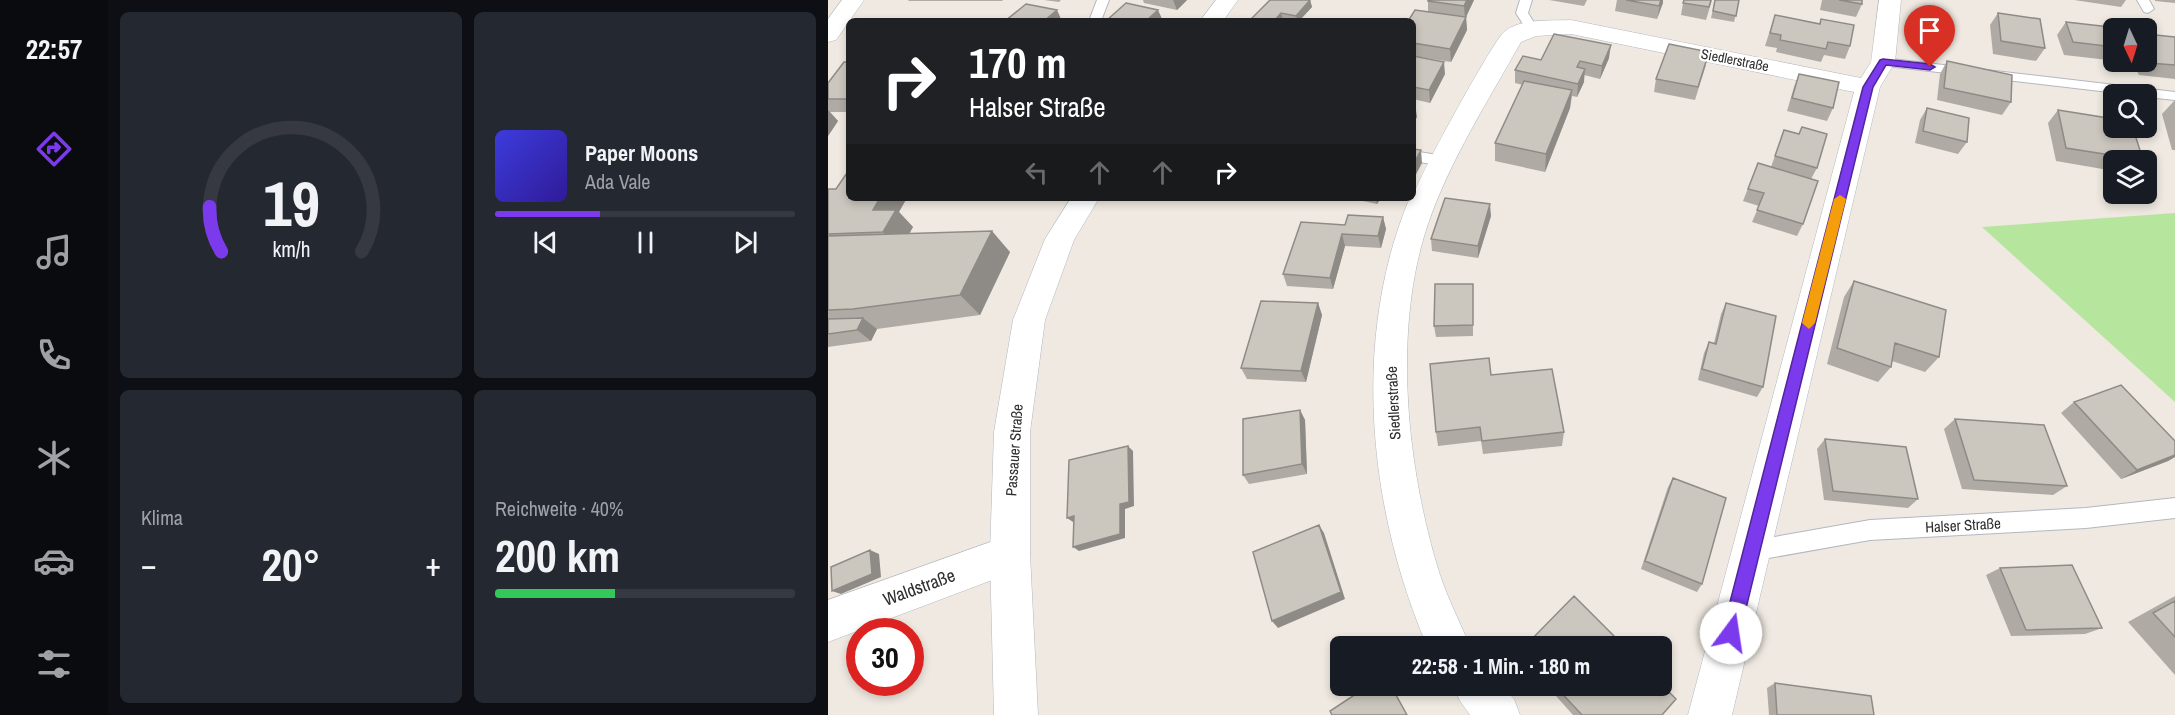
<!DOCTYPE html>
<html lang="de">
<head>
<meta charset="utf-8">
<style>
	body { margin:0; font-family:"Archivo Narrow",sans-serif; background:#242831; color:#f1f3f6; height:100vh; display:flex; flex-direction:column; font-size:22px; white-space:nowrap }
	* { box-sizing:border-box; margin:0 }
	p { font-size:20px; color:#9ea1a6 }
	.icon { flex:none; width:33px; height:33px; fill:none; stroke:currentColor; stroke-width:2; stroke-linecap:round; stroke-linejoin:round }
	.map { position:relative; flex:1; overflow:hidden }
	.panel { display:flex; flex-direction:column; gap:12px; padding:12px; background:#0d0f14; width:720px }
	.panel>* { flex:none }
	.top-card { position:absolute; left:18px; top:18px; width:570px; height:183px; border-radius:9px; box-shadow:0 3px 9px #0003; background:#202124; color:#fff; overflow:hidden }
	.needle { width:39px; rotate:176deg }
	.controls { position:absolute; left:1275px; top:18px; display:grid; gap:12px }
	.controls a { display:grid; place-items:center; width:54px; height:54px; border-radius:9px; background:#171b24; box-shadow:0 3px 9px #0003; font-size:30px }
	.speed { position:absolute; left:18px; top:618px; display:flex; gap:12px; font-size:30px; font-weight:700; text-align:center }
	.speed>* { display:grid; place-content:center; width:78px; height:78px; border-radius:50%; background:#171b24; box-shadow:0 3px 9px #0003; line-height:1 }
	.speed .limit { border:9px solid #d22; background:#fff; color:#111 }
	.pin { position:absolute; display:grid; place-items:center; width:51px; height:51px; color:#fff; margin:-62px -26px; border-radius:50% 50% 50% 0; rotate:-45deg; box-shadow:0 0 6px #0007 }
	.pin .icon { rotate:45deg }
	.me { position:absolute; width:66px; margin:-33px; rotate:14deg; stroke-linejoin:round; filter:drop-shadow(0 0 4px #0008) }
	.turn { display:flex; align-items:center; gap:21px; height:126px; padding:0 24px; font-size:27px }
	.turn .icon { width:78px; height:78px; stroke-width:2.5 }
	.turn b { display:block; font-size:42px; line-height:51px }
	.lanes { display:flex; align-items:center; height:57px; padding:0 24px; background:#0003; justify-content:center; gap:30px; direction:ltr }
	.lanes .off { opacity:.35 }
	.big { font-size:45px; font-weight:800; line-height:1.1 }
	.panel .tile { flex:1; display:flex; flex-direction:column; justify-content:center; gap:9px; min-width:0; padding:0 21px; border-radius:9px; background:#242831 }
	.panel .dial { align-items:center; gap:0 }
	.dial svg { height:156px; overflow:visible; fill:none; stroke:#363941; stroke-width:7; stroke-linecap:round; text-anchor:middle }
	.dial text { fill:#f1f3f6; stroke:none }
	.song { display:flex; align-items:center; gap:18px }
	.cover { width:72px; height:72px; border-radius:9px; background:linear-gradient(135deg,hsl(240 70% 55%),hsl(250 70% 35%)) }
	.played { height:6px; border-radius:3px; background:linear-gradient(90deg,#7c3aed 35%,#363941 35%) }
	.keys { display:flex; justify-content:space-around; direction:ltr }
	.heat { display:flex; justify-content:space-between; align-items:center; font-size:33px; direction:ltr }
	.charge { height:9px; border-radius:4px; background:linear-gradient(90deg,#34c759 40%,#363941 0) }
	.panel .tiles { flex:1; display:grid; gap:12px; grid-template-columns:repeat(2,1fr) }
	.trip { position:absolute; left:502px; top:636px; width:342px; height:60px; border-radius:9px; background:#171b24; box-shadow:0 3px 9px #0003; font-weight:800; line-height:60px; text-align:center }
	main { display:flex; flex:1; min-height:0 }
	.dock { display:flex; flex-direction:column; width:108px; justify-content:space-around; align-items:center; background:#090b0e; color:#9ea1a6 }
	.dock .icon { width:42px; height:42px }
	.dock .selected { color:#7c3aed }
	.dock b { font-size:27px; color:#f1f3f6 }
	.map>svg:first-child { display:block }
	.green { fill:#b6e59e }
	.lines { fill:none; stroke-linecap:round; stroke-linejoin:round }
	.service-casing { stroke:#b4b7c1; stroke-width:2 }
	.minor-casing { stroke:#b4b7c1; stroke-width:1 }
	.tertiary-casing { stroke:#b4b7c1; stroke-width:1 }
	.service { fill:#fff; fill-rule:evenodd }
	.minor { fill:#fff; fill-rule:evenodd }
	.tertiary { fill:#fff; fill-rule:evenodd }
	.wall { fill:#afaba4 }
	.shaded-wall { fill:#8e8b86 }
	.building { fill:#cbc7bf; stroke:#8e8b86; stroke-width:1.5 }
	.route { fill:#7c3aed; stroke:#51269a; stroke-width:1.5 }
	.slow { fill:#f59e0b }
	.labels { text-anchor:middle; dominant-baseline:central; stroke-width:4.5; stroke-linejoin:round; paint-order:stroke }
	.far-street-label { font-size:14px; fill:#2e2e2e; stroke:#fff }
	.street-label { font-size:15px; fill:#2e2e2e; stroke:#fff }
	.near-street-label { font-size:18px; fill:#2e2e2e; stroke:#fff }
</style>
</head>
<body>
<main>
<nav class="dock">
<b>22:57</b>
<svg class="icon selected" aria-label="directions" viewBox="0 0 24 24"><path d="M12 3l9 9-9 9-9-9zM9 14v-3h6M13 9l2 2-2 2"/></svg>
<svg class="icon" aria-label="music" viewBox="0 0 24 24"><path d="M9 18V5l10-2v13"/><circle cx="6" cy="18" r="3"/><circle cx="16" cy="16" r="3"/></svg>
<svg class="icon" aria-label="phone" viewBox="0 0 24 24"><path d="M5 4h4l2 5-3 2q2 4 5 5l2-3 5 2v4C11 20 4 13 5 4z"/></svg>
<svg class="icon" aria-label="climate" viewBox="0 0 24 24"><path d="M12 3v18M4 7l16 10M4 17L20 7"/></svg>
<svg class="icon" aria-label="car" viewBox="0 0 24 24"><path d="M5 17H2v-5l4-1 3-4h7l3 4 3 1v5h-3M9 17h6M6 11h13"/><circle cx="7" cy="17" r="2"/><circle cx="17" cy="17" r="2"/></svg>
<svg class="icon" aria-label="filters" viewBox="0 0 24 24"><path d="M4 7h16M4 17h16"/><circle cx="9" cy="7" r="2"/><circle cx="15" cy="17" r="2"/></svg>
</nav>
<section class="panel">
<div class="tiles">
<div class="tile dial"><svg viewBox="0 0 100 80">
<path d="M14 69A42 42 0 1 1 86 69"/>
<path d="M14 69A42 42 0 0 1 8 46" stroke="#7c3aed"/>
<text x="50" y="56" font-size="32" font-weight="700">19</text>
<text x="50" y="72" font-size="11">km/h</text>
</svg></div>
<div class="tile">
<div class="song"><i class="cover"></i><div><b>Paper Moons</b><p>Ada Vale</p></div></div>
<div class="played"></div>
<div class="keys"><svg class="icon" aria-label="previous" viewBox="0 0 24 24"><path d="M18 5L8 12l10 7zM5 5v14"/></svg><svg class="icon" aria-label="pause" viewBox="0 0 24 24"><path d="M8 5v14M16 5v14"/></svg><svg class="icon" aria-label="next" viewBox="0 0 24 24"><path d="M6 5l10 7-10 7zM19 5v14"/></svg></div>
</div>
<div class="tile"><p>Klima</p>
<div class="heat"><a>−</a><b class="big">20°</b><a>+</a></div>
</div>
<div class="tile"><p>Reichweite · 40%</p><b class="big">200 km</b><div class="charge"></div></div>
</div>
</section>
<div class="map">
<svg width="1347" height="715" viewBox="0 0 1347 715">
	<rect width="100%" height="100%" fill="#efe9e1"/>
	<path class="green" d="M1347 213V402L1154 227Z"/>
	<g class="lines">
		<g class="service-casing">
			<path id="service" d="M269 0H281L273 21H261Z
				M692 0H704L700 13 710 29 708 32H700L688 13Z
				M1309 0H1321L1326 9 1320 13 1316 12Z
				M1055 58 1347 92V100L1318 97V94H1298L1050 65 1048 62 1050 59Z
				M585 151 616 156 623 161 616 166 585 161Z
				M1347 498V518L1258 528 1042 540 924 561 916 558 913 551 916 544 924 541 1042 520 1258 508Z"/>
		</g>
		<g class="minor-casing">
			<path id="minor" d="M14 0H36L8 40 0 42V19Z
				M1051 0H1073L1067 62 1052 87 904 715H860L1026 92 743 34 708 36 693 42C660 101 622 160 600 224 565 327 578 459 608 562 616 591 630 618 642 646H599C541 510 523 342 580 202L585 198C585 186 665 41 676 32 692 18 723 21 743 20L1033 78 1043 62Z
				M182 535 196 540 202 554 196 568 0 642V600Z
				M625 686H674L686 699 692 715H642L632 701Z"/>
		</g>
		<g class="tertiary-casing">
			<path id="tertiary" d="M388 0H410L395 21H372Z
				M243 198H271L246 240 217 320 202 432V554L210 715H166L162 554 166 432 185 320 217 239Z"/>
		</g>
		<use href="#service" class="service"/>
		<use href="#minor" class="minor"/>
		<use href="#tertiary" class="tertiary"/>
	</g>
	<path class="wall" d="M80 0H175L174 1H81Z
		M216 0H233L231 2Z
		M315 0H359L349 10 316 3Z
		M482 0 484 7 471 21H462L455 19 453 21H425L424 18Z
		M600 0H646L638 17 639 30 623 62 585 56V21L600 12Z
		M721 0H759L756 6Z
		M789 0H835L829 19 787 11Z
		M884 0 878 20 853 15 855 3Z
		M887 0H911L906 22 883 18Z
		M994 0H1034V4L1028 17 992 10Z
		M1246 0H1298L1293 7Z
		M1327 0H1347V3L1327 1Z
		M1170 13 1217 48 1208 61 1165 54 1162 25Z
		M947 15 991 24 993 19 1022 46 1017 59 996 55 993 62 948 52 949 48 937 46Z
		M1238 22 1286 37V53L1280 60 1236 55 1229 35Z
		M1318 34 1347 37V79L1311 75 1304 62H1318Z
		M585 56 617 74 602 103 585 99Z
		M781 58 772 79 756 75V82L749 97 744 96 742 108 717 172 667 161V143L695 85 687 83V70L713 60Z
		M1119 61 1183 102 1174 115 1109 100 1112 74Z
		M21 62V112H2L10 121 0 136V83Z
		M878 65 867 100 826 92 828 79Z
		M971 74 1005 108 999 121 959 111 966 87Z
		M1346 101H1347V150H1344L1334 114Z
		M1099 108 1139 142 1130 154 1087 143 1092 120Z
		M1230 110 1315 160H1286V171L1228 161 1220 123Z
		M974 127 989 168 983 179 975 224 969 236 924 222 931 206 915 201 930 163 943 167 956 130 971 134Z
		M0 189 71 212 85 227 81 233 182 252 152 315 49 329 43 341 0 347Z
		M521 198H553L549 204Z
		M663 216 650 258 604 251 603 239Z
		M555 217 558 229 553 248 517 246 505 289 459 286 455 274 517 225Z
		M1026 281 1111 357 1097 372 1064 361 1063 367 1050 382 999 364 1016 297Z
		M645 284V336L608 337 606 326Z
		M490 303 494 315 478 382 419 379 413 368Z
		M898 303 935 387 929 397 870 380 876 353 881 342 886 343 893 314Z
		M663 375 736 432 734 446 655 454 653 441 610 446 608 432Z
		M1246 402 1347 441V457L1340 461 1293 479 1233 413Z
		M472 410 477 420 479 474 421 484 415 475Z
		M1127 419 1239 486 1225 495 1134 489 1116 429Z
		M997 439 1090 499 1080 508 996 500 989 449Z
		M845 478 874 584 869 592 813 569 840 487Z
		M1172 568 1274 628 1257 634 1183 636 1158 575Z
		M1347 596V675L1300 622Z
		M947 683 1046 715H941L939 688Z
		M719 686H834V715H745Z"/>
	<path class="shaded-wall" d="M345 0H359L349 10Z
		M482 0 484 7 471 21H469L468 16Z
		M639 0H646L637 19 636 6Z
		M833 0H835V3L829 19Z
		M229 10 234 21H216Z
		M330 10 335 21H318Z
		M453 13 455 19 453 21H446Z
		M638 17 639 30 623 62 622 49Z
		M783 45 781 58 772 79 774 66Z
		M616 62 617 74 602 103 601 90Z
		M757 69 756 82 749 97 750 84Z
		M744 90 742 108 717 172 718 154Z
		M587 104 589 117 585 125V109Z
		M0 110 10 121 0 136Z
		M593 150 594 163 585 180V165Z
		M52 198H79L71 212 85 227 73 249 55 232 45 210Z
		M548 198H553L549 204Z
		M662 204 663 216 650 258V246Z
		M555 217 558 229 553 248 550 236Z
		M164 231 182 252 152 315 132 295Z
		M514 234 517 246 505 289 502 278Z
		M490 303 494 315 478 382 473 371Z
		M35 318 49 329 43 341 29 330Z
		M472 410 477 420 479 474 474 464Z
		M300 446 305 451 306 506 297 509V538L251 551 245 547 292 504Z
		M1347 455V457L1340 461 1293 479 1309 470Z
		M246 516 252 520 245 522 239 518Z
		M491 525 496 533 517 599 450 628 444 621Z
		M42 550 51 554 53 577 13 594 4 591Z"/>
	<path class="building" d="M442 0H482L468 16 453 13 446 21H435L424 18Z
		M600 0H639L636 6 600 1Z
		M798 0H833L831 6Z
		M856 0H883L881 7 855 3Z
		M887 0H911L908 16 885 11Z
		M1011 0H1034V4Z
		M298 3 330 10 318 21H278Z
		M198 4 229 10 216 21H177Z
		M587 10 638 17 622 49 585 43V21H580Z
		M1170 13 1212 19 1217 48 1173 41Z
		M947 15 992 24 993 19 1026 25 1022 46 1000 42 998 49 952 40 953 35 942 33Z
		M1238 22 1282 27 1286 37V47L1245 42Z
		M726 34 783 45 774 66 752 61 749 67 757 69 750 84 687 70 695 56 713 60Z
		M1318 34 1347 37V65L1321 63 1318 57Z
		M841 44 881 52 870 87 828 79Z
		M585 56 616 62 601 90 585 87Z
		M1119 61 1184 75 1183 102 1116 88Z
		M16 62H21V99H0V83Z
		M971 74 1011 82 1005 108 964 98Z
		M696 81 744 90 718 154 667 143Z
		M1099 108 1141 118 1139 142 1095 131Z
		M1230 110 1286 119V128H1305L1315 160 1238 148Z
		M974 127 999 134 989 168 947 156 956 130 971 134Z
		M585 149 593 150 585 165Z
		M930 163 990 181 975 224 929 210 936 193 920 189Z
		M21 170V198H52L45 210H68L55 232 0 234V189H8Z
		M617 198 662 204 650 246 603 239Z
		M520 215 555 217 550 236 514 234 502 278 455 274 473 222 517 225Z
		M164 231 132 295 25 309 0 310V236Z
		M1026 281 1118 310 1111 357 1067 343 1063 367 1009 348Z
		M607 284H645V325L606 326Z
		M433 301 490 303 473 371 413 368Z
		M898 303 948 316 935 387 874 369 881 342 888 344Z
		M35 318 29 330 0 334V319Z
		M661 358 663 375 724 369 736 432 654 441 652 427 608 432 602 364Z
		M1293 385 1347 441V455L1309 470 1246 402Z
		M472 410 474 464 415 475V419Z
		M1127 419 1216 425 1239 486 1146 480Z
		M997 439 1078 447 1090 499 1005 491Z
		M300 446 301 502 292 504V534L245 547 246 516 239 518 241 460Z
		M845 478 898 498 874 584 817 561Z
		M491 525 513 592 444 621 425 552Z
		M42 550 44 574 4 591 3 567Z
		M1244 565 1274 628 1198 630 1172 568Z
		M746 596 796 646H697Z
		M1347 601V637L1325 613Z
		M947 683 1043 696 1046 715H949Z
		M834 685 848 699 834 715H754L727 686Z
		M540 686H563L579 715H504L502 711Z"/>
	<path class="route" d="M1055 59 1102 64 1107 67 1102 70 1058 65 1045 87 912 633 909 639 903 642 897 639 894 633 1035 87 1052 60Z"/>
	<path class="slow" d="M1012 195 1018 199 987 323 981 329 974 323 1006 199Z"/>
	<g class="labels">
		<g class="far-street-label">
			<text transform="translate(907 60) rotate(11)">Siedlerstraße</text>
		</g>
		<g class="street-label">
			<text transform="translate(565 403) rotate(-93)">Siedlerstraße</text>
			<text transform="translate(186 450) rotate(-86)">Passauer Straße</text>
			<text transform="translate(1135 525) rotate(-3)">Halser Straße</text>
		</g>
		<g class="near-street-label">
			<text transform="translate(91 587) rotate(-20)">Waldstraße</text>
		</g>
	</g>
</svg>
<div class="controls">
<a><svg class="needle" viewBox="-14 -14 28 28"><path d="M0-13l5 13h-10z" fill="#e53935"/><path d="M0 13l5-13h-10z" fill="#9ea1a6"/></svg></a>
<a><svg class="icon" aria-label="search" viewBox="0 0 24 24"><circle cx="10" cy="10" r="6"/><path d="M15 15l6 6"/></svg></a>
<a><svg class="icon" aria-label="layers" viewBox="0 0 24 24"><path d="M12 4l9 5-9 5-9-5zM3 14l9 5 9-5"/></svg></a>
</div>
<div class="speed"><div class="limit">30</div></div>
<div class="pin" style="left:1102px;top:67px;background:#d93025"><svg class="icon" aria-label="arrive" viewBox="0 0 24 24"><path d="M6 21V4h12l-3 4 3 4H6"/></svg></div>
<svg class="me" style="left:903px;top:633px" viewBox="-20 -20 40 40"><circle r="19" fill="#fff"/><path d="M0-13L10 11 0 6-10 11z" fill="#7c3aed"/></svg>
<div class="trip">22:58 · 1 Min. · 180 m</div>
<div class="top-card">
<div class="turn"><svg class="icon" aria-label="right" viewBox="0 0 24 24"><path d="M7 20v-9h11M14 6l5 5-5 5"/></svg><div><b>170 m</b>Halser Straße</div></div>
<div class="lanes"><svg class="icon off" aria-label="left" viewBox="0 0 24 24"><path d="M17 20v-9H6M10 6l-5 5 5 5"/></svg><svg class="icon off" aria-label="ahead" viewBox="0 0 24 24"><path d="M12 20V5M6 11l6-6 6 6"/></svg><svg class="icon off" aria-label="ahead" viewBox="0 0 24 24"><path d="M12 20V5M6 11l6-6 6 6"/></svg><svg class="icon" aria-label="right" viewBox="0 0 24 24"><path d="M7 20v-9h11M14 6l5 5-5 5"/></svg></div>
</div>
</div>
</main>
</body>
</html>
